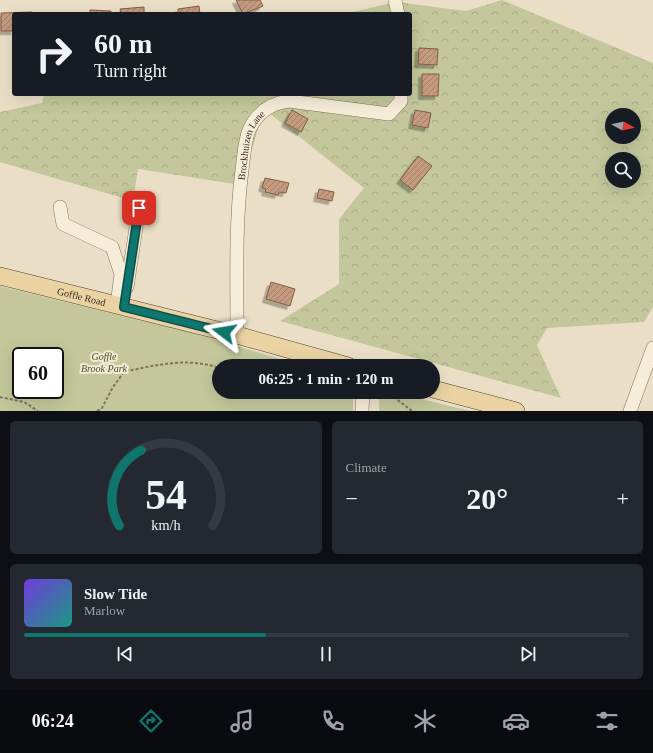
<!DOCTYPE html>
<html lang="en">
<head>
<meta charset="utf-8">
<style>
	body { margin:0; font-family:Georgia,serif; background:#242831; color:#f1f3f6; height:100vh; display:flex; flex-direction:column; font-size:15px; white-space:nowrap }
	* { box-sizing:border-box; margin:0 }
	p { font-size:13px; color:#9ea1a6 }
	.icon { flex:none; width:22px; height:22px; fill:none; stroke:currentColor; stroke-width:2; stroke-linecap:round; stroke-linejoin:round }
	.map { position:relative; height:411px; overflow:hidden }
	.side { display:flex; flex-direction:column; gap:10px; padding:10px; background:#0d0f14; flex:1 }
	.side>* { flex:none }
	.top-card { position:absolute; left:12px; top:12px; width:400px; height:84px; border-radius:4px; box-shadow:0 4px 16px #0002; background:#171b24; color:#f1f3f6; overflow:hidden }
	.needle { width:26px; rotate:98deg }
	.buttons { position:absolute; left:605px; top:108px; display:grid; gap:8px }
	.buttons a { display:grid; place-items:center; width:36px; height:36px; border-radius:50%; background:#171b24; box-shadow:0 4px 16px #0002; font-size:20px }
	.speed { position:absolute; left:12px; top:347px; display:flex; gap:8px; font-size:20px; font-weight:700; text-align:center }
	.speed>* { display:grid; place-content:center; width:52px; height:52px; border-radius:50%; background:#171b24; box-shadow:0 4px 16px #0002; line-height:1 }
	.speed .limit { border:2px solid #111; border-radius:6px; background:#fff; color:#111 }
	.pin { position:absolute; display:grid; place-items:center; width:34px; height:34px; color:#fff; margin:-17px; border-radius:8px; box-shadow:0 2px 6px #0006 }
	.me { position:absolute; width:44px; margin:-22px; rotate:284deg; stroke-linejoin:round; filter:drop-shadow(0 0 3px #0008) }
	.turn { display:flex; align-items:center; gap:14px; height:84px; padding:0 16px; font-size:18px }
	.turn .icon { width:52px; height:52px; stroke-width:2.5 }
	.turn b { display:block; font-size:28px; line-height:34px }
	.big { font-size:30px; font-weight:700; line-height:1.1 }
	.side .tile { flex:1; display:flex; flex-direction:column; justify-content:center; gap:6px; min-width:0; padding:0 14px; border-radius:6px; background:#242831 }
	.side .dial { align-items:center; gap:0 }
	.dial svg { height:104px; overflow:visible; fill:none; stroke:#363941; stroke-width:7; stroke-linecap:round; text-anchor:middle }
	.dial text { fill:#f1f3f6; stroke:none }
	.song { display:flex; align-items:center; gap:12px }
	.cover { width:48px; height:48px; border-radius:6px; background:linear-gradient(135deg,hsl(260 70% 55%),hsl(170 70% 35%)) }
	.played { height:4px; border-radius:2px; background:linear-gradient(90deg,#0f766e 40%,#363941 40%) }
	.keys { display:flex; justify-content:space-around; direction:ltr }
	.heat { display:flex; justify-content:space-between; align-items:center; font-size:22px; direction:ltr }
	.side .tiles { flex:1; display:grid; gap:10px; grid-template-columns:1fr 1fr }
	.tile:last-child { grid-column:span 2 }
	.trip { position:absolute; left:212px; top:359px; width:228px; height:40px; border-radius:20px; background:#171b24; box-shadow:0 4px 16px #0002; font-weight:700; line-height:40px; text-align:center }
	.tab-bar { display:flex; height:64px; justify-content:space-around; align-items:center; background:#090b0e; color:#9ea1a6 }
	.tab-bar .icon { width:28px; height:28px }
	.tab-bar .on { color:#0f766e }
	.tab-bar b { font-size:18px; color:#f1f3f6 }
	.map>svg:first-child { display:block }
	.forest { fill:url(#forest-crowns); fill-rule:evenodd }
	.park { fill:#c3c79b; fill-rule:evenodd }
	.building { fill:url(#building-hatch); stroke:#815c46; filter:url(#shadow) }
	.lines { fill:none; stroke-linecap:round; stroke-linejoin:round }
	.minor-casing { stroke:#84715e; stroke-width:14 }
	.major-casing { stroke:#524031; stroke-width:18 }
	.path { stroke:#84715e; stroke-width:2; stroke-dasharray:3 2; stroke-linecap:butt }
	.minor { stroke:#f6edd9; stroke-width:13 }
	.major { stroke:#ead2a2; stroke-width:17 }
	.route-casing { stroke:#0a4d48; stroke-width:10 }
	.route { stroke:#0f766e; stroke-width:7 }
	.labels { text-anchor:middle; dominant-baseline:central; stroke-width:4; stroke-linejoin:round; paint-order:stroke }
	.street-label { font-size:10px; fill:#362a20; stroke:#f2e9d5 }
	.park-label { font-size:10px; font-style:italic; fill:#475028; stroke:#f2e9d5 }
</style>
</head>
<body>
<div class="map">
<svg width="653" height="411" viewBox="0 0 653 411">
	<defs>
		<pattern id="forest-crowns" width="20" height="18" patternUnits="userSpaceOnUse"><rect width="20" height="18" fill="#c3c79b"/><path d="M2 6a3 3 0 1 1 6 0M12 15a3 3 0 1 1 6 0" fill="none" stroke="#a8ab85"/></pattern>
		<pattern id="building-hatch" width="6" height="6" patternUnits="userSpaceOnUse"><rect width="6" height="6" fill="#c59b80"/><path d="M-1 1l2-2M0 6l6-6M5 7l2-2" fill="none" stroke="#a17f68"/></pattern>
		<filter id="shadow"><feDropShadow dx="-3.5" dy="3.5" stdDeviation="0" flood-color="#0004"/></filter>
	</defs>
	<rect width="100%" height="100%" fill="#eadfc6"/>
	<path class="forest" d="M502 0 653 63V307L644 322 547 328 537 345 561 398 280 321 339 284V219L364 188 264 109 241 185 138 169 133 201 0 162V112L42 103 44 94H410V14H344L396 2 466 11ZM612 115H634V137H612ZM612 159H634V181H612Z"/>
	<path class="park" d="M0 286 196 334 304 366H219V392H351L353 397V411H0ZM21 356H55V390H21Z
		M399 394H400L471 411H379V397Z"/>
	<path class="building" d="M236 0H260L263 6 243 14Z
		M199 6 200 14H178V9Z
		M144 7V14H121L120 9Z
		M90 10 111 11V14H90Z
		M32 12V14H14V31H1V13Z
		M419 48 438 49 437 65 418 64Z
		M422 74H439L438 96H422Z
		M292 110 308 119 301 132 285 123Z
		M415 110 431 113 428 128 412 125Z
		M418 156 432 166 413 190 400 180Z
		M265 178 289 183 286 193 279 192 278 195 265 192 266 189 262 188Z
		M319 189 334 192 332 201 317 198Z
		M271 282 295 289 290 306 266 299Z"/>
	<g class="lines">
		<g class="minor-casing">
			<g id="minor">
				<path d="M395 0 398 14"/>
				<path d="M60 207 63 224 112 247 121 274 117 305"/>
				<path d="M127 287 139 208"/>
				<path id="s1" d="M237 335C237 280 235 224 242 170 244 157 244 143 249 130 257 113 271 103 289 101L389 114 401 101V94"/>
				<path d="M362 411 363 392"/>
				<path d="M630 411 653 348"/>
			</g>
		</g>
		<g class="major-casing">
			<g id="major">
				<path id="s2" d="M0 276 237 335 348 366"/>
				<path d="M433 389 516 411"/>
			</g>
		</g>
		<path class="path" d="M385 392 390 394 412 411
			M0 397 24 402 38 411
			M97 411 102 408 113 387 124 372C155 365 188 357 219 368"/>
		<use href="#minor" class="minor"/>
		<use href="#major" class="major"/>
	</g>
	<g class="lines">
		<g class="route-casing">
			<path id="route" d="M139 208 124 307 224 332"/>
		</g>
		<use href="#route" class="route"/>
	</g>
	<g class="labels">
		<g class="street-label">
			<text stroke="none"><textPath href="#s1" startOffset="192">Brockhuizen Lane</textPath></text>
			<text stroke="none"><textPath href="#s2" startOffset="84">Goffle Road</textPath></text>
		</g>
		<g class="park-label">
			<text x="104" y="356">Goffle<tspan x="104" dy="12">Brook Park</tspan></text>
		</g>
	</g>
</svg>
<div class="buttons">
<a><svg class="needle" viewBox="-14 -14 28 28"><path d="M0-13l5 13h-10z" fill="#e53935"/><path d="M0 13l5-13h-10z" fill="#9ea1a6"/></svg></a>
<a><svg class="icon" aria-label="search" viewBox="0 0 24 24"><circle cx="10" cy="10" r="6"/><path d="M15 15l6 6"/></svg></a>
</div>
<div class="speed"><div class="limit">60</div></div>
<div class="pin" style="left:139px;top:208px;background:#d93025"><svg class="icon" aria-label="arrive" viewBox="0 0 24 24"><path d="M6 21V4h12l-3 4 3 4H6"/></svg></div>
<svg class="me" style="left:224px;top:332px" viewBox="-20 -20 40 40"><path d="M0-17L14 15 0 8-14 15z" fill="#0f766e" stroke="#fff" stroke-width="4"/></svg>
<div class="trip">06:25 · 1 min · 120 m</div>
<div class="top-card">
<div class="turn"><svg class="icon" aria-label="right" viewBox="0 0 24 24"><path d="M7 20v-9h11M14 6l5 5-5 5"/></svg><div><b>60 m</b>Turn right</div></div>
</div>
</div>
<section class="side">
<div class="tiles">
<div class="tile dial"><svg viewBox="0 0 100 80">
<path d="M14 69A42 42 0 1 1 86 69"/>
<path d="M14 69A42 42 0 0 1 31 11" stroke="#0f766e"/>
<text x="50" y="56" font-size="32" font-weight="700">54</text>
<text x="50" y="72" font-size="11">km/h</text>
</svg></div>
<div class="tile"><p>Climate</p>
<div class="heat"><a>−</a><b class="big">20°</b><a>+</a></div>
</div>
<div class="tile">
<div class="song"><i class="cover"></i><div><b>Slow Tide</b><p>Marlow</p></div></div>
<div class="played"></div>
<div class="keys"><svg class="icon" aria-label="previous" viewBox="0 0 24 24"><path d="M18 5L8 12l10 7zM5 5v14"/></svg><svg class="icon" aria-label="pause" viewBox="0 0 24 24"><path d="M8 5v14M16 5v14"/></svg><svg class="icon" aria-label="next" viewBox="0 0 24 24"><path d="M6 5l10 7-10 7zM19 5v14"/></svg></div>
</div>
</div>
</section>
<nav class="tab-bar">
<b>06:24</b>
<svg class="icon on" aria-label="directions" viewBox="0 0 24 24"><path d="M12 3l9 9-9 9-9-9zM9 14v-3h6M13 9l2 2-2 2"/></svg>
<svg class="icon" aria-label="music" viewBox="0 0 24 24"><path d="M9 18V5l10-2v13"/><circle cx="6" cy="18" r="3"/><circle cx="16" cy="16" r="3"/></svg>
<svg class="icon" aria-label="phone" viewBox="0 0 24 24"><path d="M5 4h4l2 5-3 2q2 4 5 5l2-3 5 2v4C11 20 4 13 5 4z"/></svg>
<svg class="icon" aria-label="climate" viewBox="0 0 24 24"><path d="M12 3v18M4 7l16 10M4 17L20 7"/></svg>
<svg class="icon" aria-label="car" viewBox="0 0 24 24"><path d="M5 17H2v-5l4-1 3-4h7l3 4 3 1v5h-3M9 17h6M6 11h13"/><circle cx="7" cy="17" r="2"/><circle cx="17" cy="17" r="2"/></svg>
<svg class="icon" aria-label="filters" viewBox="0 0 24 24"><path d="M4 7h16M4 17h16"/><circle cx="9" cy="7" r="2"/><circle cx="15" cy="17" r="2"/></svg>
</nav>
</body>
</html>
